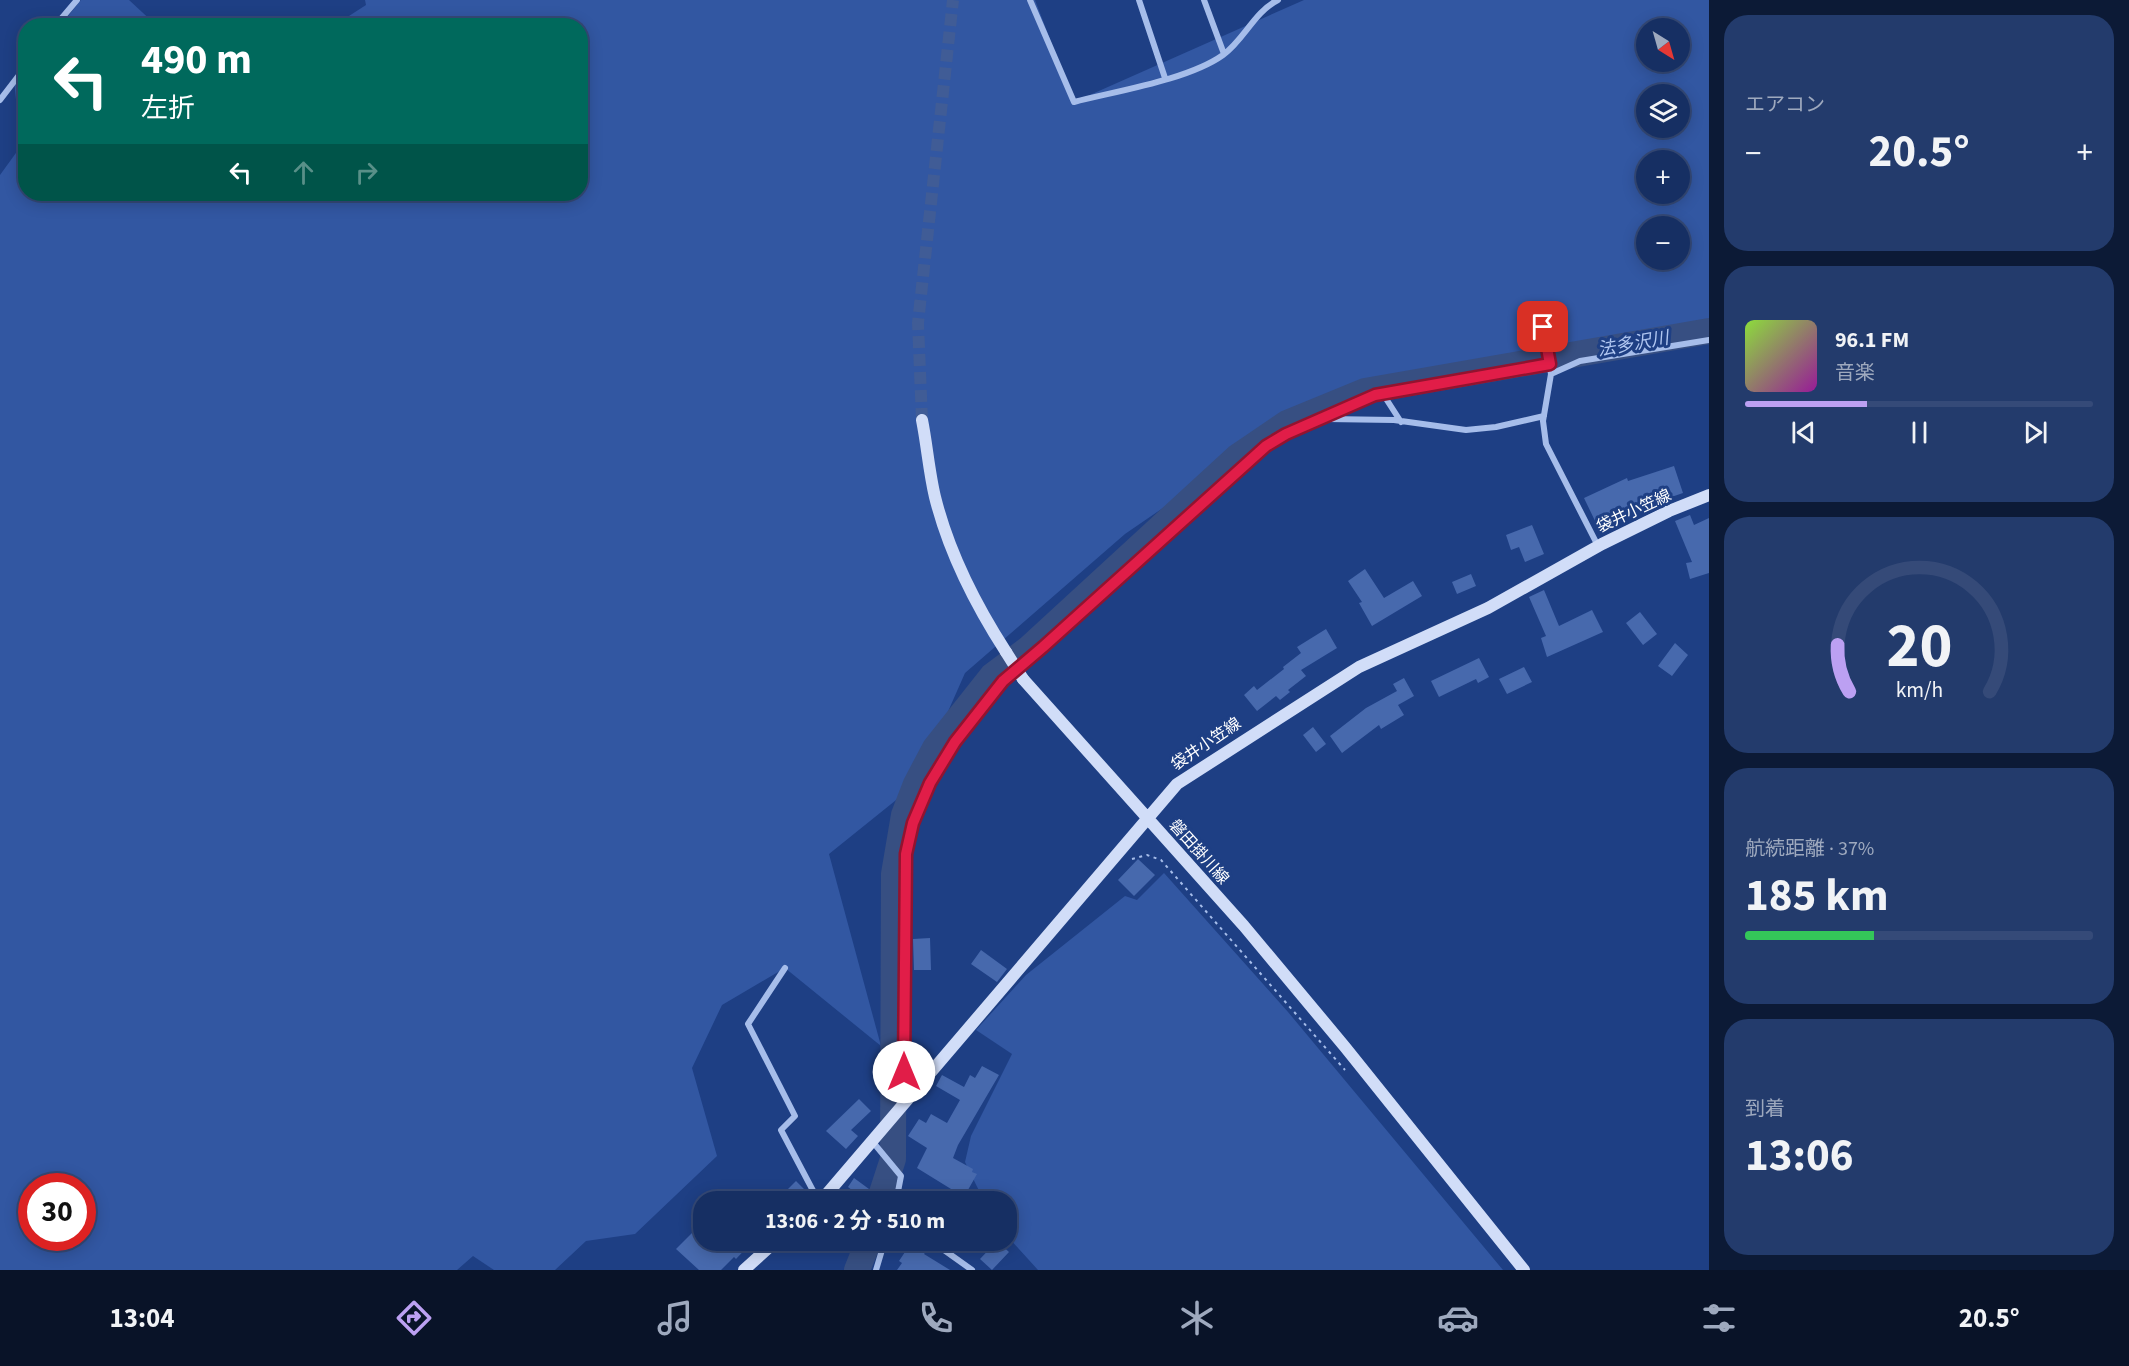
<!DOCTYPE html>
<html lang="ja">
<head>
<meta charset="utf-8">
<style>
	body { margin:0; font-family:"Source Sans 3","Noto Sans JP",sans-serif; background:#233b6c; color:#f1f3f6; height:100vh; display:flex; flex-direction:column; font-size:22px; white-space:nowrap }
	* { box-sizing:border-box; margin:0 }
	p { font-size:20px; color:#9ea9be }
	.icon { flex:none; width:33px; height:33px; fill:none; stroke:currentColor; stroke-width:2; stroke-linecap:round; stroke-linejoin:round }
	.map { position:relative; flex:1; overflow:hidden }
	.sheet { display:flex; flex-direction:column; gap:15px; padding:15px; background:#0c1a36; width:420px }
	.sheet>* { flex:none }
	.hud { position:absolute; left:18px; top:18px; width:570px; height:183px; border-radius:24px; box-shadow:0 3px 15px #0003,0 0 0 2px #354a78; background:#00695c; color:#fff; overflow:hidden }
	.needle { width:39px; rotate:143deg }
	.controls { position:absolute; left:1636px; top:18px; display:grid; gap:12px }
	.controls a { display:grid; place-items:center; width:54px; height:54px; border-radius:50%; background:#162f63; box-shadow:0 3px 15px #0003,0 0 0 2px #354a78; font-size:30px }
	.speed { position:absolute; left:18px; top:1173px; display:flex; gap:12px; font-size:30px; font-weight:700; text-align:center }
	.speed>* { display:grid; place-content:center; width:78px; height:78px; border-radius:50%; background:#162f63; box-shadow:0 3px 15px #0003,0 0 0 2px #354a78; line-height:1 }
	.speed .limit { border:9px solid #d22; background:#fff; color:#111 }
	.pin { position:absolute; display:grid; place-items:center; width:51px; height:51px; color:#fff; margin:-26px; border-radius:12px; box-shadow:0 3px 9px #0006 }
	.me { position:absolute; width:66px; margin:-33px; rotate:0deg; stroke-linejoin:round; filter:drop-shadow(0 0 4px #0008) }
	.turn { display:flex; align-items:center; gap:21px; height:126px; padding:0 24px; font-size:27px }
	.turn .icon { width:78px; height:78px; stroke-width:2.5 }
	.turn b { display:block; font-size:42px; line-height:51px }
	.lanes { display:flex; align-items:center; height:57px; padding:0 24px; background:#0003; justify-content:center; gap:30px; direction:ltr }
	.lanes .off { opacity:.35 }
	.big { font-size:45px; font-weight:700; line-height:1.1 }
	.sheet .tile { flex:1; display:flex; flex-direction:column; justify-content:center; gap:9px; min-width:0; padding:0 21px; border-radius:24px; background:#233b6c }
	.sheet .dial { align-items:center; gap:0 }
	.dial svg { height:156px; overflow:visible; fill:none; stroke:#354a78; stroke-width:7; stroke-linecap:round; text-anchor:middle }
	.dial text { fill:#f1f3f6; stroke:none }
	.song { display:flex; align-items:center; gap:18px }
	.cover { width:72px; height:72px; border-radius:9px; background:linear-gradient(135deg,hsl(90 70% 55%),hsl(300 70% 35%)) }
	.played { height:6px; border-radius:3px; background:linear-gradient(90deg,#bca0f2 35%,#354a78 35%) }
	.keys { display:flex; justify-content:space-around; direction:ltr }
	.heat { display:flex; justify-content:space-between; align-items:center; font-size:33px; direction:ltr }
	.charge { height:9px; border-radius:4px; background:linear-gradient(90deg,#34c759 37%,#354a78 0) }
	.trip { position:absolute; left:693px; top:1191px; width:324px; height:60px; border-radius:24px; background:#162f63; box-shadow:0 3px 15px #0003,0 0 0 2px #354a78; font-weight:700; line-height:60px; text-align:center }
	.menu { display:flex; height:96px; justify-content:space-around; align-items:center; background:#091328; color:#9ea9be }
	.menu .icon { width:42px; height:42px }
	.menu .current { color:#bca0f2 }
	.menu b { font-size:27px; color:#f1f3f6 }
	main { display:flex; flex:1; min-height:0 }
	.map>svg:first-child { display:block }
	.green { fill:#3257a2; fill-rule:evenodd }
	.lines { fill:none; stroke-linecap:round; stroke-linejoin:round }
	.river { stroke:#374f82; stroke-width:26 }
	.building { fill:#4769ad }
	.secondary-tunnel { stroke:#405c96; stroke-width:12; stroke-dasharray:12 6; stroke-linecap:butt }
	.path { stroke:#a6bdea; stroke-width:2; stroke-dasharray:3 4.5; stroke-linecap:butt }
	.street { stroke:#a6bdea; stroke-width:6 }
	.secondary { stroke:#d1ddf8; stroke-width:12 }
	.secondary-bridge { stroke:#d1ddf8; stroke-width:12 }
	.route-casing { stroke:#92132f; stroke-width:15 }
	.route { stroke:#e11d48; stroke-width:10 }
	.labels { text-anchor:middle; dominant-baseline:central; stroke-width:6; stroke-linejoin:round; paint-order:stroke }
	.street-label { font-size:16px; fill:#fff; stroke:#1e3f84 }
	.water-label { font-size:18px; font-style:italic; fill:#b1c7f1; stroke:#1e3f84 }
</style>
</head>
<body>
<main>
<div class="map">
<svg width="1709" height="1270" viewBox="0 0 1709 1270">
	<rect width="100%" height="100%" fill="#1e3f84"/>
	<path class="green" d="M81 0H129L156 25 60 26Z
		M365 0H1035L1074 102 1304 0H1709V327L1375 395 1249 449 1125 534 965 673 916 784 829 854 881 1046 785 968 722 1005 692 1068 717 1156 635 1234 586 1241 555 1270H494L473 1256 457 1270H0V175L21 146 14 81 25 67 26 194H580V26L335 25 366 5ZM1647 28H1680V62H1647ZM1647 94H1680V128H1647ZM1647 160H1680V194H1647ZM1647 226H1680V260H1647ZM32 1186H82V1238H32Z
		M1164 873 1288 1012 1503 1270H1038L1007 1236 1006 1202 984 1201 965 1162 971 1136 1012 1054 976 1030 1026 975 1125 896 1137 900Z"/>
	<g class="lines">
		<path class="river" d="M879 1202 893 1159 894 874 904 815 916 784 935 748 992 676 1028 649 1237 457 1287 423 1365 391 1709 331
			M857 1270 869 1240"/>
	</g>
	<path class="building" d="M1674 466 1683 493 1651 504 1650 500 1597 525 1584 498 1627 478 1628 481Z
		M1690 515 1694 525 1709 518V573L1690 579 1686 563 1692 562 1675 521Z
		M1532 525 1544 554 1525 562 1519 547 1511 550 1506 535Z
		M1365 569 1384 598 1413 581 1422 596 1372 626 1359 603 1362 602 1348 581Z
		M1471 574 1476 586 1457 594 1452 582Z
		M1544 590 1559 626 1592 610 1603 632 1547 657 1541 638 1546 636 1529 597Z
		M1640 612 1657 634 1643 645 1626 623Z
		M1326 629 1337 648 1301 670 1306 676 1288 690 1290 692 1280 700 1276 696 1257 711 1244 695 1254 686 1257 690 1284 669 1283 667 1301 653 1297 647Z
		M1675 643 1688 655 1672 676 1658 666Z
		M1479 658 1489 677 1478 683 1476 679 1439 697 1431 681Z
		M1524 667 1532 682 1507 694 1499 679Z
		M1404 678 1414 696 1398 705 1404 715 1381 729 1379 725 1342 753 1330 736 1366 708 1397 691 1393 684Z
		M1313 727 1326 744 1316 752 1303 735Z
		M1138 859 1155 875 1134 896 1118 880Z
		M930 938 931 970H914L913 939Z
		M981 950 1007 969 997 982 971 964Z
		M982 1066 999 1075 958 1145 953 1158 973 1169 972 1172 977 1174 964 1197 917 1168 927 1148 908 1136 919 1119 926 1123 931 1114 947 1123 960 1100 936 1086 942 1075 964 1087 970 1075 975 1078Z
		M859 1099 871 1111 851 1130 858 1136 846 1149 826 1131Z
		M854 1178 869 1189 862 1198 848 1187Z
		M796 1181 808 1193 800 1202H775Z
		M704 1221V1240H754L736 1259 734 1257 721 1270H699L676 1249Z
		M913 1240 927 1250 924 1254 950 1270H897L902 1263 899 1261Z
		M997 1241 1009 1252 992 1270 980 1259Z"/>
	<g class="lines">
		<path class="secondary-tunnel" d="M922 420 918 323 953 0"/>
		<path class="path" d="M1132 859 1147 855 1161 860 1345 1070"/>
		<path class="street" d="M1030 0 1074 102C1116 91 1188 80 1223 55 1244 40 1254 12 1278 0
			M1139 0 1165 78
			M1204 0 1224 54
			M55 26 77 0
			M0 100 26 66
			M1539 309 1551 374 1543 421 1546 444 1598 546
			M1551 374 1580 361 1709 340
			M1383 394 1401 422
			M1327 419 1394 420 1466 430 1496 427 1544 416
			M785 968 748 1024 795 1116 781 1130 819 1202
			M908 1096 904 1072 906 854 913 823 930 782 955 742 1003 680 1043 647 1266 446 1286 434 1375 395 1550 364
			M872 1141 901 1176 896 1202
			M930 1240 972 1270
			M876 1270 885 1240"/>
		<path class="secondary" d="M922 420C927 445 929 472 935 497 949 553 975 604 1006 652
			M1023 679 1244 926 1345 1047 1524 1270
			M820 1202 1177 784 1359 667 1488 608 1602 544 1669 511 1709 495
			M744 1270 777 1240"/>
		<path class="secondary-bridge" d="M1006 652 1023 679"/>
	</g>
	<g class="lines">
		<g class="route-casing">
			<path id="route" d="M904 1072 906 854 913 823 930 783 955 742 1003 681 1043 647 1266 446 1286 434 1375 395 1550 364 1543 327"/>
		</g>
		<use href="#route" class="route"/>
	</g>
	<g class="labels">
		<g class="street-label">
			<text transform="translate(1634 511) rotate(-25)">袋井小笠線</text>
			<text transform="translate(1206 744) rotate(-34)">袋井小笠線</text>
			<text transform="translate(1199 852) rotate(48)">磐田掛川線</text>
		</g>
		<g class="water-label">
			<text transform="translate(1633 344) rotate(-10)">法多沢川</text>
		</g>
	</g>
</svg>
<div class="controls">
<a><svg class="needle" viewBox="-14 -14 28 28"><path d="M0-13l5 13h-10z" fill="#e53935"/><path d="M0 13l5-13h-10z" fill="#9ea9be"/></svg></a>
<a><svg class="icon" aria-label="layers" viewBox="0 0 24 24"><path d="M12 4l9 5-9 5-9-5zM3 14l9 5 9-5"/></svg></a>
<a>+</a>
<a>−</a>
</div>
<div class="speed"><div class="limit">30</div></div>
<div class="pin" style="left:1543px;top:327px;background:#d93025"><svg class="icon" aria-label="arrive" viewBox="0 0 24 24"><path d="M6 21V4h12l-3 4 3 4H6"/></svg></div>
<svg class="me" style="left:904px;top:1072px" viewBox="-20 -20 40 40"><circle r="19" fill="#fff"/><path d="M0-13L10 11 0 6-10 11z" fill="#e11d48"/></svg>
<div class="trip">13:06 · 2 分 · 510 m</div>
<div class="hud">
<div class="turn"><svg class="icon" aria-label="left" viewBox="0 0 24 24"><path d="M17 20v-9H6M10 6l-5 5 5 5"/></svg><div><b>490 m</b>左折</div></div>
<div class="lanes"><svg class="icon" aria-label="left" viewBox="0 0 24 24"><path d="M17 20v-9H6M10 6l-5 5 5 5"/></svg><svg class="icon off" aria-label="ahead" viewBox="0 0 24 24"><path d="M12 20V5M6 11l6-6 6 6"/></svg><svg class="icon off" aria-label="right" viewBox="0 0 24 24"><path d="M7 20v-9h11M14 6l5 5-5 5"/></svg></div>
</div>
</div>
<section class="sheet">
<div class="tile"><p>エアコン</p>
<div class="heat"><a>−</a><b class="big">20.5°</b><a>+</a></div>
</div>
<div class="tile">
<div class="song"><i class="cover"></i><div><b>96.1 FM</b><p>音楽</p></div></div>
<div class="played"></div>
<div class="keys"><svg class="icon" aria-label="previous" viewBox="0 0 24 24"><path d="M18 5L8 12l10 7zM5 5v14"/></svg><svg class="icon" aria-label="pause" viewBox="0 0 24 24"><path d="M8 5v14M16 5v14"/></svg><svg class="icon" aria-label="next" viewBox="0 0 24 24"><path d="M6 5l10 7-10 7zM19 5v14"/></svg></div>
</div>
<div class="tile dial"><svg viewBox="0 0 100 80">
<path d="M14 69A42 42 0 1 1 86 69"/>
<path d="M14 69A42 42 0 0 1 8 45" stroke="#bca0f2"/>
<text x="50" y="56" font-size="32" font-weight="700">20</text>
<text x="50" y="72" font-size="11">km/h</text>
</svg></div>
<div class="tile"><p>航続距離 · 37%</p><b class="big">185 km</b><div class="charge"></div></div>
<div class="tile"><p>到着</p><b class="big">13:06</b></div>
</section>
</main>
<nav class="menu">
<b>13:04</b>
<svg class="icon current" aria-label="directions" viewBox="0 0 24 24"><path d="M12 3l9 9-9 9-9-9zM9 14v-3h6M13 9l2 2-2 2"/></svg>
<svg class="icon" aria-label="music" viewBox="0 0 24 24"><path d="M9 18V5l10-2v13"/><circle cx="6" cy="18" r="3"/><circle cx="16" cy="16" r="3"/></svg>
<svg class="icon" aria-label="phone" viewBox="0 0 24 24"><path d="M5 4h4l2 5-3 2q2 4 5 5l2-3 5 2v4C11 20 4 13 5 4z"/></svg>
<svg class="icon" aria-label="climate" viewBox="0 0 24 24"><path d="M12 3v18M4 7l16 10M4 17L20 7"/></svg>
<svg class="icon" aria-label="car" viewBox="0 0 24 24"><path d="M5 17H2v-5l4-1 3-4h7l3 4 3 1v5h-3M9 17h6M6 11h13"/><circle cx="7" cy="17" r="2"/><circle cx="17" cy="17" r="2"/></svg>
<svg class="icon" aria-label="filters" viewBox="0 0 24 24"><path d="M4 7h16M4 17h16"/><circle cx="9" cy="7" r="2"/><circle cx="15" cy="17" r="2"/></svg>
<b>20.5°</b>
</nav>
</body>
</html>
